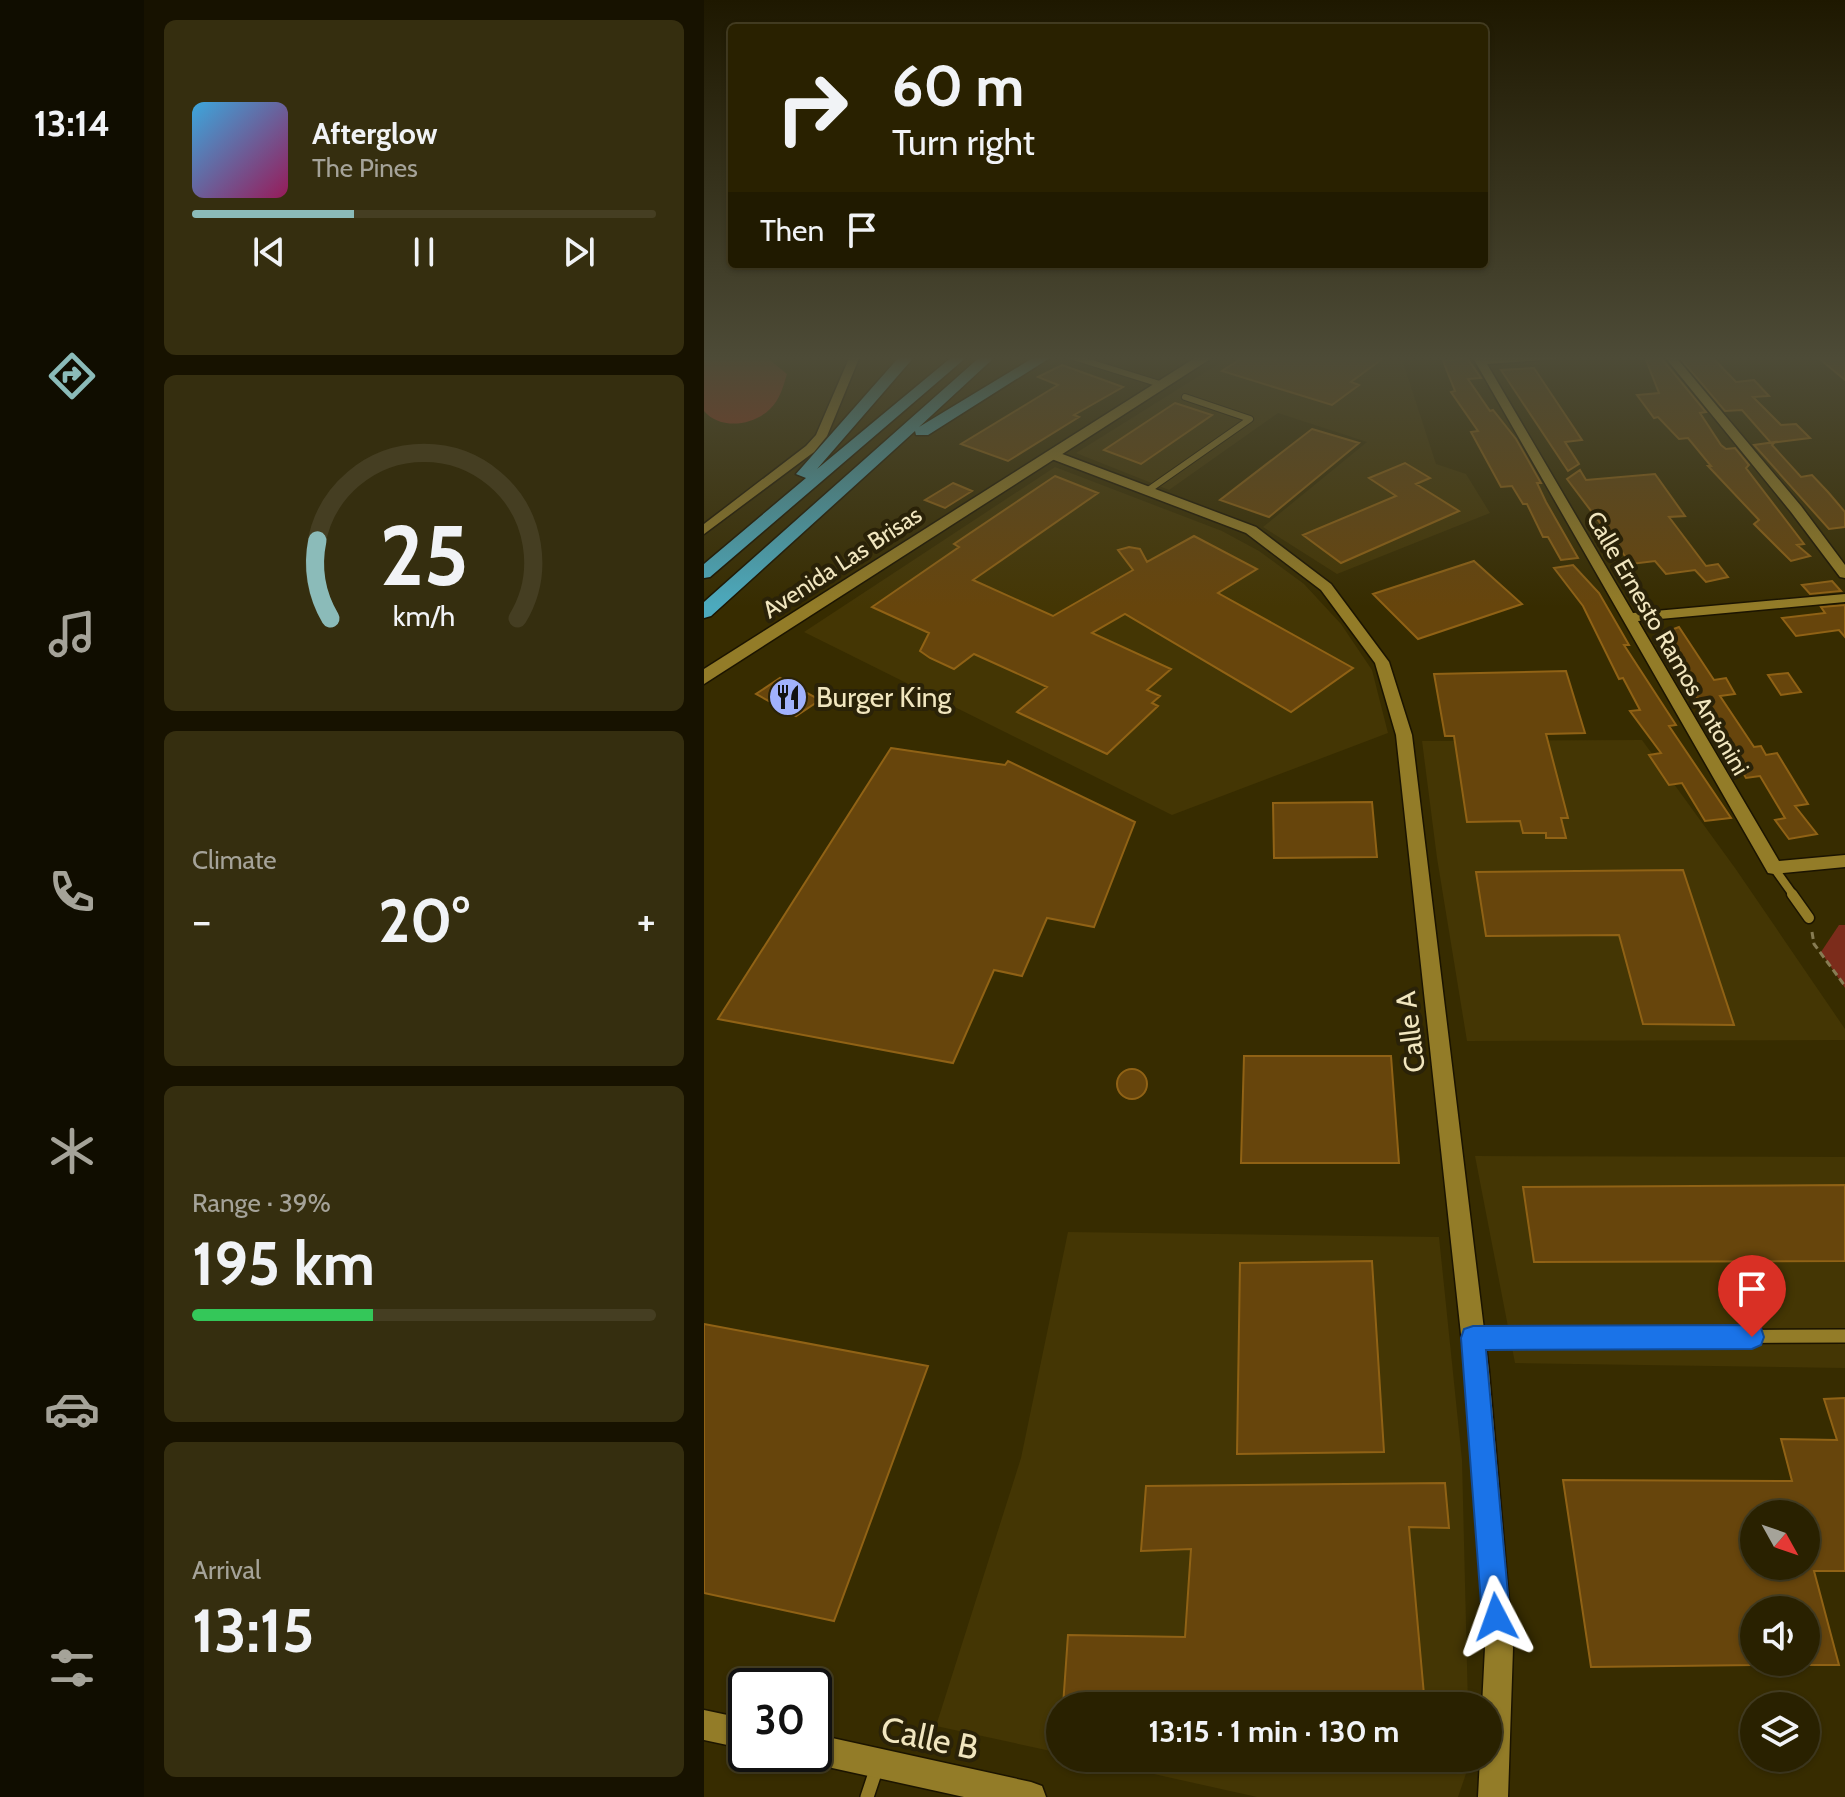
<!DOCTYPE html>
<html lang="en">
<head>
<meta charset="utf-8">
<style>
	body { margin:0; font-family:Cabin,sans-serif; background:#352e0f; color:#f1f3f6; height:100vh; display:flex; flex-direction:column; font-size:30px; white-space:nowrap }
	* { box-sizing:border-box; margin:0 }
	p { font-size:26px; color:#a5a399 }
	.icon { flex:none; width:44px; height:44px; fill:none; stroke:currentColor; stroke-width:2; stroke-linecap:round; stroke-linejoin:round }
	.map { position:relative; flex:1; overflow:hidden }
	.side { display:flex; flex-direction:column; gap:20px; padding:20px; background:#171200; width:560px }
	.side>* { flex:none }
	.top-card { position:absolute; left:24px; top:24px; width:760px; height:244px; border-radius:8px; box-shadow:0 2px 6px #0004,0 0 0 2px #453e22; background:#292100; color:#f1f3f6; overflow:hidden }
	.needle { width:52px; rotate:130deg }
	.fabs { position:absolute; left:1036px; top:1500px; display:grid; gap:16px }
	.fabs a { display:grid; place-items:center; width:80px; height:80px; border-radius:50%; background:#292100; box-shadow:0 2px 6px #0004,0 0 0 2px #453e22; font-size:40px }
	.speed { position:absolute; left:24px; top:1668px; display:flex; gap:16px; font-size:40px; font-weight:700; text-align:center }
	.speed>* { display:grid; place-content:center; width:104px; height:104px; border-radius:50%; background:#292100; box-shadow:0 2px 6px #0004,0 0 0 2px #453e22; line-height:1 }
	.speed .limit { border:4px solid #111; border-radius:12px; background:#fff; color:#111 }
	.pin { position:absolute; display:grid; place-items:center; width:68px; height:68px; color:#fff; margin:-82px -34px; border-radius:50% 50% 50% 0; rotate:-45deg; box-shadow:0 0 8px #0007 }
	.pin .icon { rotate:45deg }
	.me { position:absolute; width:88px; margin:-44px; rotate:356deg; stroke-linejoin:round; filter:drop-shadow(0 0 6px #0008) }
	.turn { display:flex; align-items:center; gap:28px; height:168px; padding:0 32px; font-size:36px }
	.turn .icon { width:104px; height:104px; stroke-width:2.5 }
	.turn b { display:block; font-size:56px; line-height:68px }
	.then { display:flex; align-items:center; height:76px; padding:0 32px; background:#0003; gap:16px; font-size:30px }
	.big { font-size:60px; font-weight:700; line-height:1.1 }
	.side .card { flex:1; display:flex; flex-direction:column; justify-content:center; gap:12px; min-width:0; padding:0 28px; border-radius:12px; background:#352e0f }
	.side .dial { align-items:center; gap:0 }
	.dial svg { height:208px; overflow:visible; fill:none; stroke:#453e22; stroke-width:7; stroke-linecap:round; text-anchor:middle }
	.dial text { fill:#f1f3f6; stroke:none }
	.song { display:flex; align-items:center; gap:24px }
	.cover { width:96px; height:96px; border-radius:12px; background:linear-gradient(135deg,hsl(200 70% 55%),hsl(330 70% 35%)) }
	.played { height:8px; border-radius:4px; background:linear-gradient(90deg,#8bbbb9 35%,#453e22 35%) }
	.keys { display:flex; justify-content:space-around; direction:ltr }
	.heat { display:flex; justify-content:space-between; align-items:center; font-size:44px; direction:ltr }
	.charge { height:12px; border-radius:6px; background:linear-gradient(90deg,#34c759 39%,#453e22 0) }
	.trip { position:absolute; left:342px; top:1692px; width:456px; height:80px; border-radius:40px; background:#292100; box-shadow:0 2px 6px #0004,0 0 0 2px #453e22; font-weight:700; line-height:80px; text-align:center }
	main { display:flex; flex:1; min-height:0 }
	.dock { display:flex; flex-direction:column; width:144px; justify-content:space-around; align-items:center; background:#100d00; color:#a5a399 }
	.dock .icon { width:56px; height:56px }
	.dock .selected { color:#8bbbb9 }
	.dock b { font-size:36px; color:#f1f3f6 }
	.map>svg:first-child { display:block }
	.built { fill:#443604 }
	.green { fill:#7c2c1b }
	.forest { fill:#96331e }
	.building { fill:#67450c; stroke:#906215; stroke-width:2; fill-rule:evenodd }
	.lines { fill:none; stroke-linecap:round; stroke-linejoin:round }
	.lane-far3-casing { stroke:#1b1400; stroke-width:8 }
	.lane-far2-casing { stroke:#1b1400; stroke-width:11 }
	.lane-far1-casing { stroke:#1b1400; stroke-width:13 }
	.lane-casing { stroke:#1b1400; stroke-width:16 }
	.street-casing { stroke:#1b1400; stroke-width:3 }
	.secondary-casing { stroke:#1b1400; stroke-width:3 }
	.highway-casing { stroke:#1b1400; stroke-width:3 }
	.path { stroke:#877c53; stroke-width:3; stroke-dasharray:7 4; stroke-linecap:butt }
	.lane-far3 { stroke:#937c28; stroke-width:6 }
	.lane-far2 { stroke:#937c28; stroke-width:8 }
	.lane-far1 { stroke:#937c28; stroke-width:10 }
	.lane { stroke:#937c28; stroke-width:13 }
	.street { fill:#937c28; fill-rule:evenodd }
	.secondary { fill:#937c28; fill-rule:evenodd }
	.highway { fill:#4caabe; fill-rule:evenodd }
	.route { fill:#1a73e8; stroke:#114b97; stroke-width:2 }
	.labels { text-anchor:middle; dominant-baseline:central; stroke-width:8; stroke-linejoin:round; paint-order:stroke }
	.far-street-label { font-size:24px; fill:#f1e6bf; stroke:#2a2208 }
	.poi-label { font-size:28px; fill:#f1e6bf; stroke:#2a2208; text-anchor:start }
	.street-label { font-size:28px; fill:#f1e6bf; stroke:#2a2208 }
	.near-street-label { font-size:34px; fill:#f1e6bf; stroke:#2a2208 }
</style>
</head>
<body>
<main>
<nav class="dock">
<b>13:14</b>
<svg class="icon selected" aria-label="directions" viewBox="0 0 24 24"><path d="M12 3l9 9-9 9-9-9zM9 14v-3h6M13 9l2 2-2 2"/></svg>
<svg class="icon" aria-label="music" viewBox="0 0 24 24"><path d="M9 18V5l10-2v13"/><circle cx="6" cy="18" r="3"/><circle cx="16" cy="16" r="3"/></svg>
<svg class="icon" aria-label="phone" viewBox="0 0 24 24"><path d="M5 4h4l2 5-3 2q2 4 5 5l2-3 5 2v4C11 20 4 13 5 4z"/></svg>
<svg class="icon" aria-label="climate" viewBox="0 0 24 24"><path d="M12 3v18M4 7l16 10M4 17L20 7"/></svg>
<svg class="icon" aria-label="car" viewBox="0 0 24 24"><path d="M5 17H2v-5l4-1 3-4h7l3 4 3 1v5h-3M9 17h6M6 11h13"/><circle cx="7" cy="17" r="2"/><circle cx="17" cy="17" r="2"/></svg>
<svg class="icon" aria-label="filters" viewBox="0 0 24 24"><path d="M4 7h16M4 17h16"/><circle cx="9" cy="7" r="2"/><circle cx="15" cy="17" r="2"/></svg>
</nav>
<section class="side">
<div class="card">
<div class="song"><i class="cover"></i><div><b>Afterglow</b><p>The Pines</p></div></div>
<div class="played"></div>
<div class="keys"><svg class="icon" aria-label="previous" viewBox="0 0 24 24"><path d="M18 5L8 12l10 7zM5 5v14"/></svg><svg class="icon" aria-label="pause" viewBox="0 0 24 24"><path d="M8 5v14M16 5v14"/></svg><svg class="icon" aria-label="next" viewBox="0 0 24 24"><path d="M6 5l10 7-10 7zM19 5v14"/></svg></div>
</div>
<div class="card dial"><svg viewBox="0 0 100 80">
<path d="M14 69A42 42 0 1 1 86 69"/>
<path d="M14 69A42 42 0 0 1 9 39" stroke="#8bbbb9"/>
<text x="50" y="56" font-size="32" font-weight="700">25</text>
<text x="50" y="72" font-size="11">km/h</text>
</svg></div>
<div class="card"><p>Climate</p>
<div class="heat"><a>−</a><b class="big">20°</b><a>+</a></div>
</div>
<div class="card"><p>Range · 39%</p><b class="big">195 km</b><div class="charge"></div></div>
<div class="card"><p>Arrival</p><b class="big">13:15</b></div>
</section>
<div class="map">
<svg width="1141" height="1797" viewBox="0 0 1141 1797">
	<rect width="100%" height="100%" fill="#372c00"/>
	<path class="built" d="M527 356H697L732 464 762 474 786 513 633 574 559 527 663 442 574 413 465 490 372 453Z
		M351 467 518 531 555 551 600 584 637 624 668 670 684 733 468 815 100 632Z
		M938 740 1031 868 1141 1029V1040L763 1041 733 858 718 741Z
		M771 1156 1141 1157V1368L811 1363Z
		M364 1232 735 1237 758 1460 764 1706H356V1753L232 1726 317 1458Z
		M378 1758H766V1762L754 1797H553Z"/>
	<path class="green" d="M1135 925H1141V988L1117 952Z"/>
	<path class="forest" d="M0 356H61L83 374C79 387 76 399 66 409 49 426 16 430 0 411Z"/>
	<path class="building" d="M541 356 572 360 573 356H682L647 382 655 385 628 405 518 371Z
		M1007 356 1032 382 1050 380 1065 396 1049 397 1077 425 1092 424 1106 438 1067 443 1038 410 1021 411 975 357Z
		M1112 356H1141V380Z
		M763 358 777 378 764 379 786 411 789 410 812 439 837 483H833L842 502 874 558 857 560 844 537H839L823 504H819L808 486 797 487 767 432 774 431 747 392 751 391 739 361Z
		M958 359 1002 412 996 413 1017 445 1022 449 1031 448 1045 465 1042 468 1100 544 1093 545 1106 556 1087 561 1050 524 1055 520 1004 466H1007L984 438 975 439 954 417 950 418 933 395 955 393 942 360Z
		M358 365 419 387 370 415 375 417 304 461 257 444 354 385 334 377Z
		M830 368 878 440 861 442 875 464 864 471 797 370Z
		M471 403 508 415 437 464 400 450Z
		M608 429 655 443 565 517 516 500Z
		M1071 442 1068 445 1097 477 1108 475 1124 492 1141 512V527L1125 529 1050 445Z
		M701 463 726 478 712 484 755 511 637 563 599 535 692 496 665 478Z
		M876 470 882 480 951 474 981 516 965 517 1002 566 1014 564 1024 577 1002 582 991 570 962 574 951 561 927 564 863 479Z
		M351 476 394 493 269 580 349 616 429 570 414 550 425 547 436 549 443 562 490 536 553 569 514 593 649 668 587 712 421 614 388 633 467 669 443 690 456 696 448 703 454 706 403 754 313 712 343 687 270 654 250 669 226 658 216 651 225 633 168 607 255 547 250 544Z
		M249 483 268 491 241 508 221 500Z
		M770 561 818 604 714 639 669 594Z
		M869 565 895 593 925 645H920L972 725 965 726 1027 818 1001 821 978 783 965 785 945 755 957 753 926 711 936 710 919 678 915 679 879 606 850 568Z
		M1128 581 1137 591 1106 594 1098 585Z
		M1141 605V637L1135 630 1092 636 1078 618 1121 613 1117 607Z
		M975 627 1010 680 1022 678 1031 694 1016 696 1050 747 1057 746 1062 755 1073 753 1104 804 1091 806 1113 834 1085 839 1071 820 1081 818 1056 776 1042 778 994 698H988L979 682H986L956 634Z
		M862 671 881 733 842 734 864 818H857L862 838H842V833H819L816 821 763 822 750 736H741L730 674Z
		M1084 673 1097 692 1077 695 1064 675Z
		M76 678 116 700 92 716 52 694Z
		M187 748 301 765 304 761 431 822 390 927 343 918 318 976 290 970 249 1063 14 1019Z
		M668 802 673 857 570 858 569 803Z
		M979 870 1030 1025 939 1024 915 935 782 936 772 872Z
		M540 1056H687L695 1163H537Z
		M413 1084a15 15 0 1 1 30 0a15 15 0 1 1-30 0Z
		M1141 1185V1261L830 1262 819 1187Z
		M668 1261 680 1452 533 1454 536 1263Z
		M0 1324 224 1366 130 1621 0 1593Z
		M1141 1398V1571H1110L1135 1665H1102V1610H1050V1665L887 1667 859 1480 1088 1481 1077 1439 1133 1440 1120 1399ZM1050 1514H1102V1566H1050Z
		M741 1483 745 1528 705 1527 721 1706H359L364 1635 481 1637 487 1549 437 1551 442 1486Z"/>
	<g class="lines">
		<g class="lane-far3-casing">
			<path id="lane-far3" d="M366 356 459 385
				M443 491 546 419 481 397"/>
		</g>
		<g class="lane-far2-casing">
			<path id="lane-far2" d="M1070 868 1090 896"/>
		</g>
		<g class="lane-far1-casing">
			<path id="lane-far1" d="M1088 894 1105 918"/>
		</g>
		<g class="lane-casing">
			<path id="lane" d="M769 1338 1141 1336
				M163 1797 173 1767"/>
		</g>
		<g class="street-casing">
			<path id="street" d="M146 356H156L123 436 110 452 0 534V524L102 446 112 435Z
				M768 356H856L851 359 783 364 929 613 1141 594V602L934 621 1075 861 1141 855V867L1070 874 1064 873Z
				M960 356H971L1097 506 1141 565V578L1136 577 1087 512Z
				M345 452H353L552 527 627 584 685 662 708 735 785 1371 809 1648 804 1797H774L776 1758H784V1706H778L781 1648 761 1371 692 735 671 663 617 590 542 533 345 458Z
				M0 1710 42 1719V1749L0 1740Z
				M110 1734 327 1782 338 1786 342 1797H260L110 1764 100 1759 97 1754H110Z"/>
		</g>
		<g class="secondary-casing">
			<path id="secondary" d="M494 356H511L0 684V669Z"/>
		</g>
		<g class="highway-casing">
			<path id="highway" d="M196 356H211L113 469 249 356H264L6 577 0 578V564L102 478 92 474Z
				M277 356H292L215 427 332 356H349L224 435H212L211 431 7 616 0 618V602Z"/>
		</g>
		<path class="path" d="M1108 932 1110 944 1141 986"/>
		<use href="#lane-far3" class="lane-far3"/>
		<use href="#lane-far2" class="lane-far2"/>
		<use href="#lane-far1" class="lane-far1"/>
		<use href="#lane" class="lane"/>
		<use href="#street" class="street"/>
		<use href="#secondary" class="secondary"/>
		<use href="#highway" class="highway"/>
	</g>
	<linearGradient id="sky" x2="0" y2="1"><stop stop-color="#1e1800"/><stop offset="0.59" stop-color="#4d4b37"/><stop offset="1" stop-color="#4d4b37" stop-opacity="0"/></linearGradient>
	<rect width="1141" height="607" fill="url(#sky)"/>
	<path class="route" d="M1048 1325 1057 1328 1060 1337 1057 1345 1048 1349 782 1350 806 1617 802 1627 792 1631 782 1627 778 1617 757 1338 760 1329 769 1326Z"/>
	<defs>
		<g id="restaurant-disc" transform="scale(2)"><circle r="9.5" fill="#a1b2fd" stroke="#2a2208"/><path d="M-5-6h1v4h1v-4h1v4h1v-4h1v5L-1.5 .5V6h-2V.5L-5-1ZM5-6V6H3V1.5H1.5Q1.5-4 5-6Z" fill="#111"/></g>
	</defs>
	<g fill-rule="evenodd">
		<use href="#restaurant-disc" x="84" y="697"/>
	</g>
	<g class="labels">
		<g class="far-street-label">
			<text transform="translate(138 562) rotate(-33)">Avenida Las Brisas</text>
			<text transform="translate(964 643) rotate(60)">Calle Ernesto Ramos Antonini</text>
		</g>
		<g class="poi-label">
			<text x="112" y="697">Burger King</text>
		</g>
		<g class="street-label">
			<text transform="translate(706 1032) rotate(-97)">Calle A</text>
		</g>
		<g class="near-street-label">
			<text transform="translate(226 1738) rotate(12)">Calle B</text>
		</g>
	</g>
</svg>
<div class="fabs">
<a><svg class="needle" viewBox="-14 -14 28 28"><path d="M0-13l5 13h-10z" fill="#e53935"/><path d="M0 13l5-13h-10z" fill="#a5a399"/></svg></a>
<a><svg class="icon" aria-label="sound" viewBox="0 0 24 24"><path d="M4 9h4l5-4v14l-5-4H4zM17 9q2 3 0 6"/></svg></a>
<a><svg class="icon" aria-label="layers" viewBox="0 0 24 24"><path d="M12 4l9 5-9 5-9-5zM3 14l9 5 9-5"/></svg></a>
</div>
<div class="speed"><div class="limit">30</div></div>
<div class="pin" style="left:1048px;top:1337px;background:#d93025"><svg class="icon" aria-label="arrive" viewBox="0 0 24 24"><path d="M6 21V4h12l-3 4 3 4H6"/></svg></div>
<svg class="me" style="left:792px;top:1617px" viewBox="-20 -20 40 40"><path d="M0-17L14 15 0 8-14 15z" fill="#1a73e8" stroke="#fff" stroke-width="4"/></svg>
<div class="trip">13:15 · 1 min · 130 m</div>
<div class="top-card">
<div class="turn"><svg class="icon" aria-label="right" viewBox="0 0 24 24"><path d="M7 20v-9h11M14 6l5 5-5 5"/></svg><div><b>60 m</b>Turn right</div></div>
<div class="then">Then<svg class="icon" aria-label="arrive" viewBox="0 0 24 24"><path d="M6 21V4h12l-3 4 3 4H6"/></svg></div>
</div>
</div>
</main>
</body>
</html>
